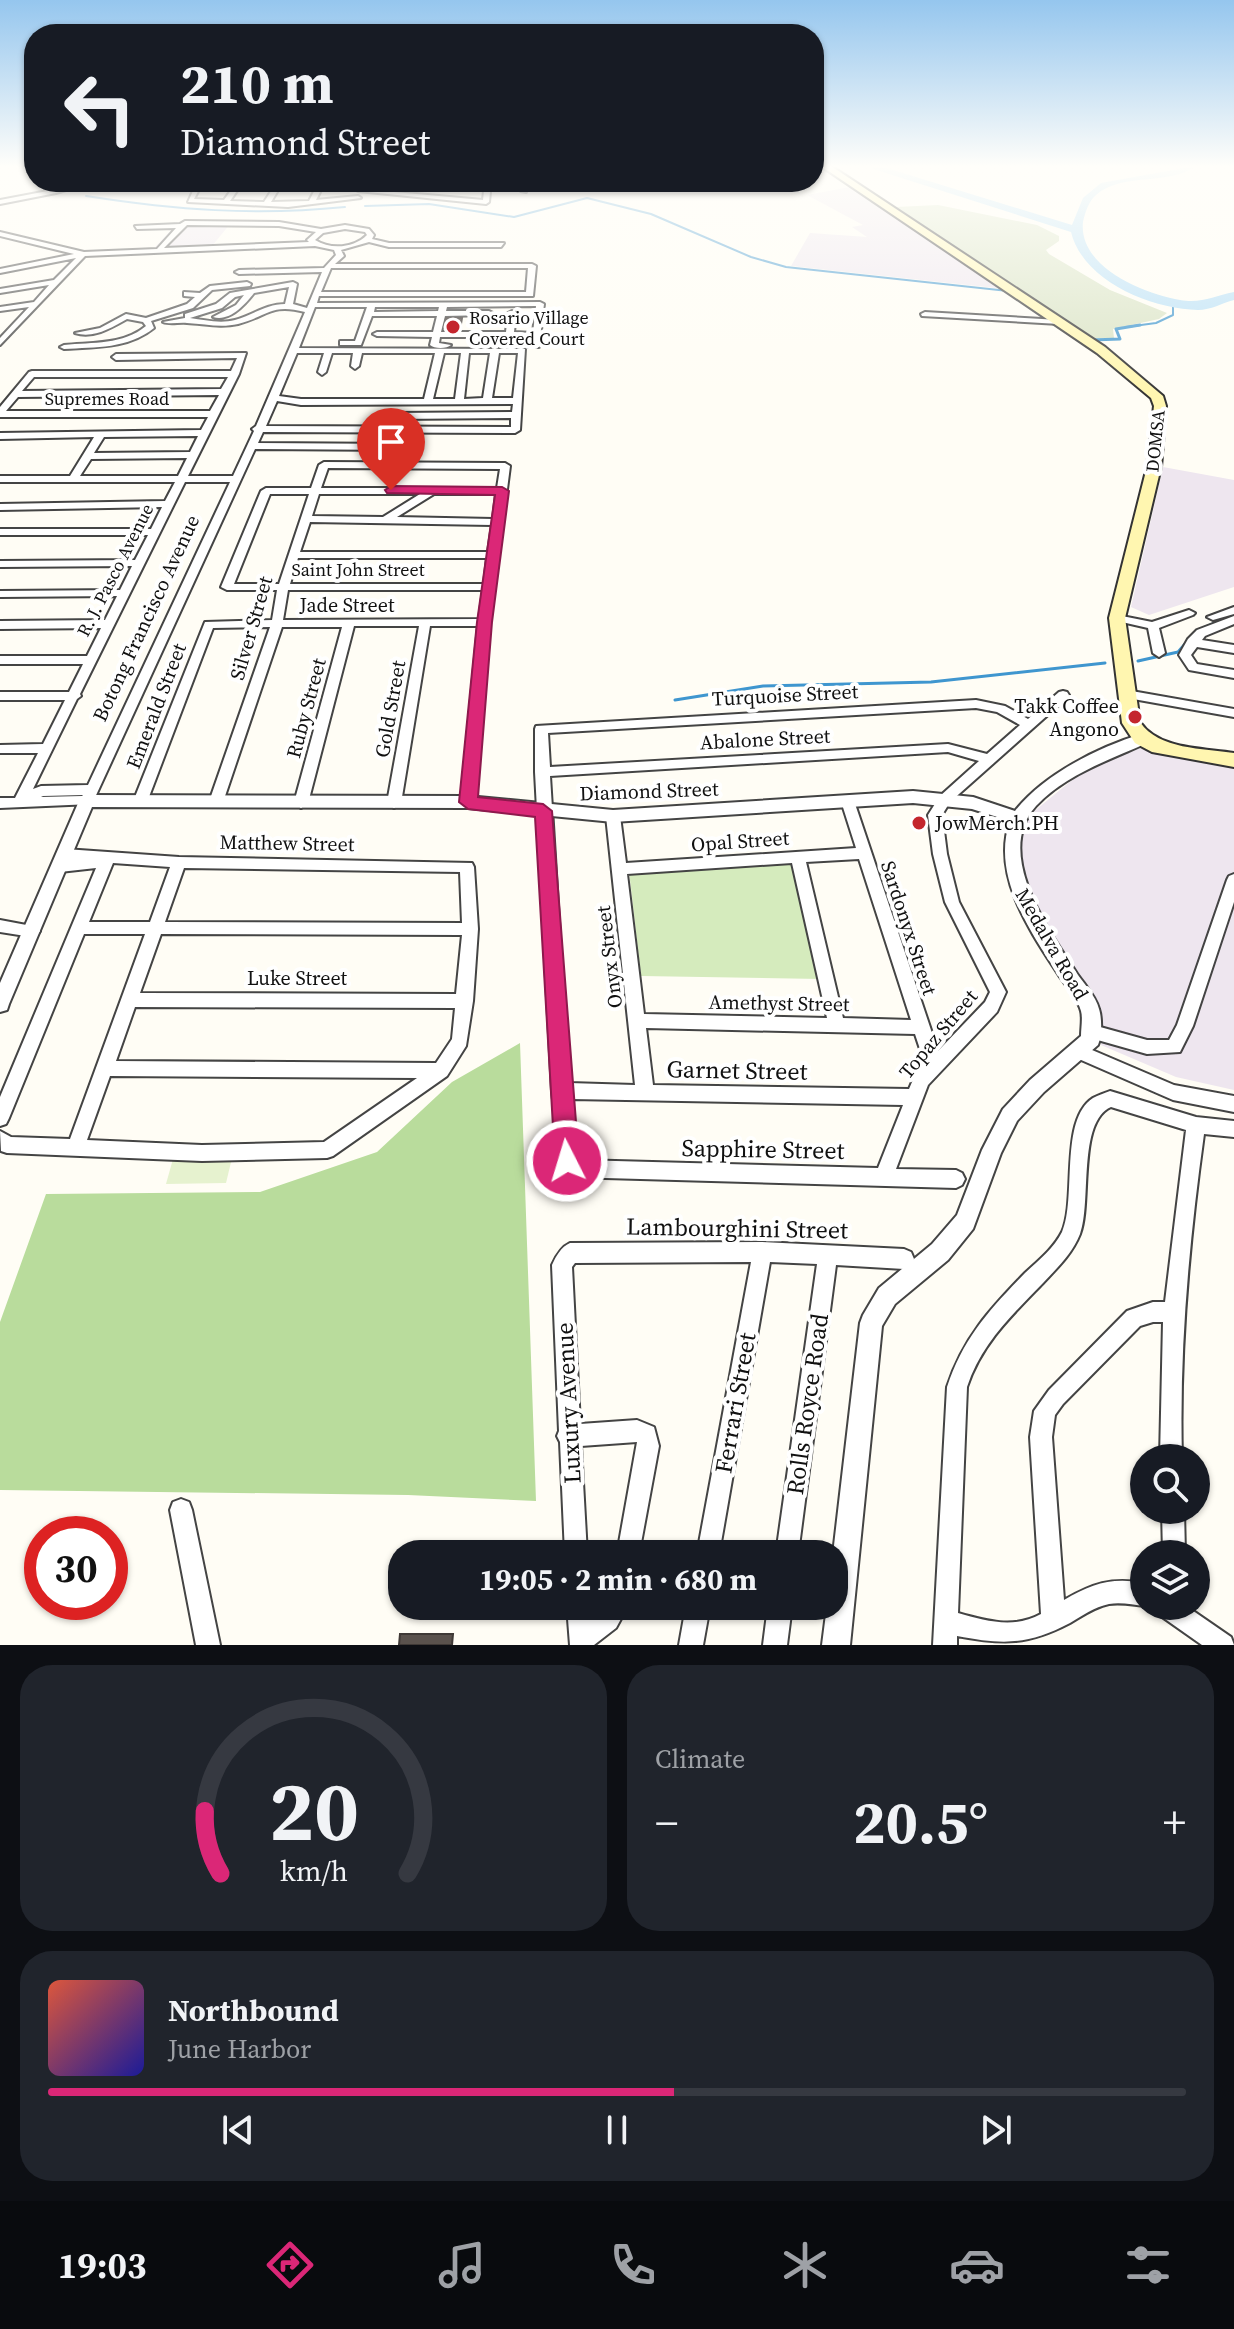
<!DOCTYPE html>
<html lang="en">
<head>
<meta charset="utf-8">
<style>
	body { margin:0; font-family:"Source Serif 4",serif; background:#20242c; color:#f1f3f6; height:100vh; display:flex; flex-direction:column; font-size:30px; white-space:nowrap }
	* { box-sizing:border-box; margin:0 }
	p { font-size:26px; color:#9ea1a6 }
	.icon { flex:none; width:44px; height:44px; fill:none; stroke:currentColor; stroke-width:2; stroke-linecap:round; stroke-linejoin:round }
	.map { position:relative; height:1645px; overflow:hidden }
	.sheet { display:flex; flex-direction:column; gap:20px; padding:20px; background:#0d0f14; flex:1 }
	.sheet>* { flex:none }
	.guide { position:absolute; left:24px; top:24px; width:800px; height:168px; border-radius:32px; box-shadow:0 2px 6px #0004; background:#171b24; color:#f1f3f6; overflow:hidden }
	.tools { position:absolute; left:1130px; top:1444px; display:grid; gap:16px }
	.tools a { display:grid; place-items:center; width:80px; height:80px; border-radius:50%; background:#171b24; box-shadow:0 2px 6px #0004; font-size:40px }
	.speed { position:absolute; left:24px; top:1516px; display:flex; gap:16px; font-size:40px; font-weight:700; text-align:center }
	.speed>* { display:grid; place-content:center; width:104px; height:104px; border-radius:50%; background:#171b24; box-shadow:0 2px 6px #0004; line-height:1 }
	.speed .limit { border:12px solid #d22; background:#fff; color:#111 }
	.pin { position:absolute; display:grid; place-items:center; width:68px; height:68px; color:#fff; margin:-82px -34px; border-radius:50% 50% 50% 0; rotate:-45deg; box-shadow:0 0 8px #0007 }
	.pin .icon { rotate:45deg }
	.me { position:absolute; width:88px; margin:-44px; rotate:355deg; stroke-linejoin:round; filter:drop-shadow(0 0 6px #0008) }
	.turn { display:flex; align-items:center; gap:28px; height:168px; padding:0 24px; font-size:36px }
	.turn .icon { width:104px; height:104px; stroke-width:2.5 }
	.turn b { display:block; font-size:56px; line-height:68px }
	.big { font-size:60px; font-weight:700; line-height:1.1 }
	.sheet .card { flex:1; display:flex; flex-direction:column; justify-content:center; gap:12px; min-width:0; padding:0 28px; border-radius:32px; background:#20242c }
	.sheet .dial { align-items:center; gap:0 }
	.dial svg { height:208px; overflow:visible; fill:none; stroke:#363941; stroke-width:7; stroke-linecap:round; text-anchor:middle }
	.dial text { fill:#f1f3f6; stroke:none }
	.song { display:flex; align-items:center; gap:24px }
	.cover { width:96px; height:96px; border-radius:12px; background:linear-gradient(135deg,hsl(10 70% 55%),hsl(240 70% 35%)) }
	.played { height:8px; border-radius:4px; background:linear-gradient(90deg,#db2777 55%,#363941 55%) }
	.keys { display:flex; justify-content:space-around; direction:ltr }
	.heat { display:flex; justify-content:space-between; align-items:center; font-size:44px; direction:ltr }
	.sheet .tiles { flex:1; display:grid; gap:20px; grid-template-columns:1fr 1fr }
	.card:last-child { grid-column:span 2 }
	.trip { position:absolute; left:388px; top:1540px; width:460px; height:80px; border-radius:32px; background:#171b24; box-shadow:0 2px 6px #0004; font-weight:700; line-height:80px; text-align:center }
	.tab-bar { display:flex; height:128px; justify-content:space-around; align-items:center; background:#090b0e; color:#9ea1a6 }
	.tab-bar .icon { width:56px; height:56px }
	.tab-bar .active { color:#db2777 }
	.tab-bar b { font-size:36px; color:#f1f3f6 }
	.map>svg:first-child { display:block }
	.industrial { fill:#eee6ef }
	.green { fill:#d5ebbd }
	.forest { fill:#b9dc9c }
	.cemetery { fill:#d9e3c4 }
	.pitch { fill:#e6f2cf }
	.lines { fill:none; stroke-linecap:round; stroke-linejoin:round }
	.stream-far1 { stroke:#3f96cf; stroke-width:2 }
	.stream { stroke:#3f96cf; stroke-width:3 }
	.river { fill:#b9e0f7; fill-rule:evenodd }
	.minor-casing { stroke:#444; stroke-width:4 }
	.tertiary-casing { stroke:#444; stroke-width:4 }
	.secondary-casing { stroke:#333; stroke-width:4 }
	.minor { fill:#fff; fill-rule:evenodd }
	.tertiary { fill:#fff; fill-rule:evenodd }
	.secondary { fill:#fff6b0; fill-rule:evenodd }
	.shaded-wall { fill:#3f3936 }
	.building { fill:#5a524d; stroke:#3f3936; stroke-width:2 }
	.route { fill:#db2777; stroke:#8e194d; stroke-width:2 }
	.poi-dot { fill:#c4262e; stroke:#fff; stroke-width:3 }
	.labels { text-anchor:middle; dominant-baseline:central; stroke-width:8; stroke-linejoin:round; paint-order:stroke }
	.far-poi-label { font-size:18px; fill:#111; stroke:#fff; text-anchor:start }
	.far-street-label { font-size:18px; fill:#111; stroke:#fff }
	.street-label { font-size:20px; fill:#111; stroke:#fff }
	.poi-label { font-size:20px; fill:#111; stroke:#fff; text-anchor:end }
	.near-street-label { font-size:24px; fill:#111; stroke:#fff }
</style>
</head>
<body>
<div class="map">
<svg width="1234" height="1645" viewBox="0 0 1234 1645">
	<rect width="100%" height="100%" fill="#fffdf5"/>
	<path class="industrial" d="M850 187 899 216 1005 289 791 266 810 233 867 237 852 227 863 225 807 195Z
		M186 223 230 224 212 246 155 247 172 229H181Z
		M1163 467 1234 480V587L1149 615 1131 607Z
		M1140 748 1234 768V1090L1176 1077 1101 1045 1102 1016 1094 1000 1029 895 1018 868 1021 827 1027 817 1082 772Z"/>
	<path class="green" d="M794 860 821 979 641 976 629 871Z"/>
	<path class="forest" d="M520 1043 536 1501 408 1495 0 1490V1322L46 1194 260 1192 377 1152 452 1082Z"/>
	<path class="cemetery" d="M938 205 1037 225 1059 236V241L1046 250 1049 254 1110 290 1167 313 1159 319 1113 329 1114 338 1092 339 896 207Z"/>
	<path class="pitch" d="M232 1158 226 1183 166 1184 173 1159Z"/>
	<g class="lines">
		<path class="stream-far1" d="M86 196C176 210 254 216 345 207
			M365 206 429 204 514 217 587 198 651 214 751 257 786 267 1008 291
			M1031 308 1042 316
			M1126 327 1156 323 1173 315V302"/>
		<path class="stream" d="M1091 340 1120 339 1116 329 1140 325
			M1201 629 1234 615
			M1138 661 1178 652 1191 637
			M675 700 763 686 931 682 1105 663"/>
		<path class="river" d="M864 166H880L1072 225 1083 198 1101 183 1196 166C1168 186 1122 172 1096 195 1089 201 1085 212 1083 222 1078 267 1144 294 1180 300 1201 304 1214 296 1234 292V300C1222 303 1211 310 1198 310 1151 309 1083 281 1071 232Z"/>
		<g class="minor-casing">
			<path id="minor" d="M55 182H61L60 188 82 182H92L56 193 0 204V200L53 190Z
				M197 182H203L194 199 224 200 237 182H243L230 201 264 202 277 182H283L271 202 309 201 319 182H325L316 200 358 196 361 198 288 207 188 202Z
				M485 182H491L489 202 486 204 358 191 361 189 483 200Z
				M522 182H528L526 192 521 191Z
				M185 221 279 222 321 229 345 225 369 229 374 235 372 239 389 243H504L501 247H389L369 242 341 250 344 256 335 264H532L536 266 533 296H319L317 303 540 302 544 304 539 347H512L508 345 512 343H532L533 337H440L439 343 451 345C447 349 434 349 430 345L432 337 377 336 373 334 377 332H433L437 316H372L361 345H340V341H355L367 307H315L299 348 525 349 520 430 515 433 263 432 258 443 404 444 409 447 404 450 255 449 92 804 0 808V798H15L38 753H0V745L43 744 65 700H0V692H69L83 664H0V656H87L101 628 0 629V621L105 620 117 596 0 597V591L120 590 132 566 0 567V561L135 560 148 535H0V529H151L162 507 0 510V504L165 501 175 482H0V476H70L94 437 0 439V433L201 430 208 417H0V407L29 372 32 371H231L237 358 116 360 112 357 116 354 246 353 239 374 188 476H233L254 431 252 429 256 426 305 312C271 303 268 316 238 324 221 328 205 324 187 323 179 322 170 325 163 322L185 318V314L216 304 230 293 293 282 297 284 293 304 307 308 322 272 239 274 235 272 239 270 324 268 336 255 334 250 315 246 85 256 0 345V338L29 307 0 311V307L34 302 49 285 0 293V289L54 280 76 258 0 273V269L74 254 0 236V232L84 252 157 249 176 228 137 229 135 226 180 224ZM187 225 279 226 316 232 307 240 309 242 164 248ZM345 229 365 232 367 235C354 248 331 250 315 240L323 233ZM331 268H528L526 292H321ZM289 287 285 304C266 304 253 315 235 320 220 324 205 320 190 318L222 308 235 297 244 295 236 305 213 317C229 322 244 306 254 293ZM536 306 533 333 514 332 516 313 512 311 508 313 506 332H441L445 316 489 315 493 313 489 311H446L447 307ZM375 307H439L438 311 374 312ZM297 353H324L318 372 322 375 326 372 332 353H353L351 366 355 369 359 366 362 353H435L424 399H301L279 396ZM444 353H461L455 399H433ZM469 353H490L483 398 464 399ZM499 353H518L513 398H492ZM34 377H228L221 389 22 391ZM219 395 210 411H6L18 397ZM277 401 301 405 513 404 512 412 395 413 390 416 395 419 511 418V427L266 426ZM198 436 190 452 94 453 104 437ZM187 458 178 476H80L91 459ZM185 482H230L88 785 41 786 33 789 77 699 81 696 80 694ZM83 795 82 796 41 797 43 796Z
				M247 282 251 284 250 286 212 290 193 308 151 321 154 328C128 349 96 347 64 349L60 347 64 345C93 342 123 345 146 326L143 322 127 319C111 328 93 339 75 333L100 328 126 314 146 318 187 304 195 297 184 296V292L200 293 210 286Z
				M925 312 1059 320 1063 322 1059 324 922 316 921 314Z
				M324 462 505 463 510 466 490 622 475 802 468 807 461 802 478 626H430L401 803 394 808 387 803 419 626H354L308 803 301 808 294 803 342 627H282L223 802 216 807 211 805 209 802 270 627 213 628 147 802 140 807 135 805 133 802 205 622 272 620 277 590H227L221 587 261 491 266 488H311L319 465ZM328 468 500 469 497 488H321ZM270 494H309L279 584H234ZM319 494H420L383 517 312 516ZM434 494H496L493 519 397 517ZM310 522 492 525 488 552H300ZM298 558H487L484 584H290ZM288 590H483L479 619 283 620Z
				M1234 607V614L1213 620 1207 617Z
				M1189 610 1195 613 1193 615 1159 628 1165 653 1159 657 1153 653 1148 628 1113 620 1111 618 1117 615 1152 622Z
				M1234 616V624L1205 636 1202 640 1234 645V653L1197 647 1191 655 1197 664 1234 670V678L1189 670 1179 655 1188 639 1197 630Z
				M1126 690 1234 709V717L1122 697 1120 694 1122 691Z
				M1063 691 1067 692 1069 695 1067 698 950 802 942 815 947 854 959 902 1006 992 997 1012 928 1085 896 1169 956 1170 962 1173 965 1179 962 1185 956 1188 570 1177 564 1174 561 1168 552 1091 535 772V729L536 726 976 700 1005 706 1028 719 1059 692ZM976 708 997 712 1020 725 987 754 948 744 550 767 548 733ZM948 752 979 761 940 796 928 815 933 854 945 902 990 992 985 1002 938 1051 853 798H843L841 801 856 848 626 863 620 816 613 811 606 816 635 1085 569 1083 550 776ZM859 859 911 1020 843 1018 806 862ZM792 863 827 1018 644 1014 627 874ZM646 1028 915 1034 925 1064 915 1075 909 1089 653 1085ZM571 1099 903 1105 878 1168 578 1160Z
				M65 849 179 857 472 863 474 867 478 929 473 1001 466 1046 447 1076 333 1156 327 1158 202 1161 7 1153 1 1151 0 1131 11 1137 70 1139 145 934H84L9 1118 6 1124 0 1126V1097L96 868 60 872 55 870 53 866 55 862 69 860 60 858 58 854 60 850ZM113 863 170 867 150 922H89ZM184 868 460 872 462 923 165 922ZM161 934 462 935 456 994 140 993ZM135 1007 455 1008 452 1039 436 1063 116 1061ZM110 1076 417 1078 324 1142 202 1145 87 1140Z
				M1234 874V902L1193 1026 1180 1052 1147 1054 1087 1037 1085 1032 1087 1027 1093 1025 1147 1040H1169L1177 1025 1227 880 1229 876Z
				M0 920 37 927 40 931 37 935 32 937 0 932Z
				M1078 1044 1174 1085 1234 1096V1112L1173 1100 1072 1056 1070 1051 1072 1046Z
				M1110 1091 1196 1117 1234 1121V1137L1204 1134C1189 1242 1179 1349 1182 1458H1160L1163 1322H1153L1140 1326 1063 1404 1055 1415 1052 1437 1064 1600C1092 1584 1111 1577 1144 1583L1145 1606C1133 1605 1122 1602 1109 1604 1094 1607 1082 1616 1070 1623 1028 1645 1004 1645 957 1636V1645H933L947 1387C963 1338 990 1309 1025 1273 1038 1261 1054 1248 1062 1232 1077 1199 1059 1120 1093 1098 1098 1095 1105 1093 1110 1091ZM1111 1107 1186 1130 1165 1302H1153L1127 1311 1049 1390 1034 1411 1030 1437 1041 1614C1014 1629 986 1621 958 1613L967 1387C981 1344 1012 1315 1043 1283 1057 1268 1072 1254 1080 1234 1092 1203 1077 1122 1111 1107Z
				M762 1242 904 1249 911 1252 914 1259 911 1266 904 1269 836 1265 798 1554H776L817 1264 770 1262 719 1554H697L751 1262 575 1263 572 1267 580 1424 637 1420 654 1427 659 1446 639 1554H617L637 1442 581 1446 587 1554H565L560 1442 557 1436 559 1431 552 1265C556 1256 561 1247 570 1243Z
				M181 1499 189 1502 192 1510 220 1645H196L170 1510 173 1502Z
				M1162 1510H1184L1185 1554H1163Z
				M567 1606H591L592 1617 600 1612 603 1606H628L616 1628 594 1645H570Z
				M686 1606H710L703 1645H679Z
				M768 1606H792L787 1645H763Z
				M1154 1606H1186L1231 1637 1234 1645H1202L1158 1614Z"/>
		</g>
		<g class="tertiary-casing">
			<path id="tertiary" d="M1142 734 1149 739 1147 743C1109 760 1065 775 1036 806 993 853 1049 931 1076 972 1083 983 1096 996 1099 1009 1102 1018 1102 1036 1098 1045L1044 1092 1017 1121 1001 1153 973 1229 948 1260 895 1304 882 1326 850 1645H822L827 1606H834L833 1554 860 1323 863 1315 879 1288 932 1244 957 1215 982 1150 1003 1109 1030 1080 1081 1036C1081 1028 1083 1018 1081 1011 1078 999 1065 985 1058 974 1030 931 991 875 1010 821L972 809 913 803 613 822 468 808 92 807 9 1004 7 1010 0 1012V983L79 801 87 795 468 796 613 810 913 791 973 797 1015 811C1043 775 1098 747 1142 734Z"/>
		</g>
		<g class="secondary-casing">
			<path id="secondary" d="M821 166H831L1105 347 1163 396 1166 406 1161 467 1125 618 1140 722C1159 750 1203 748 1234 753V767L1152 752 1135 743 1122 723 1109 618 1147 467 1154 406 1151 398 1097 353Z"/>
		</g>
		<use href="#minor" class="minor"/>
		<use href="#tertiary" class="tertiary"/>
		<use href="#secondary" class="secondary"/>
	</g>
	<path class="shaded-wall" d="M462 318 461 328 445 329 444 326Z"/>
	<path class="building" d="M446 318H462L461 324 444 326Z
		M400 1634H453L452 1645H399Z"/>
	<linearGradient id="sky" x2="0" y2="1"><stop stop-color="#95c6ee"/><stop offset="0.42" stop-color="#fffefa"/><stop offset="1" stop-color="#fffefa" stop-opacity="0"/></linearGradient>
	<rect width="1234" height="396" fill="url(#sky)"/>
	<path class="route" d="M391 486 502 487 509 491 492 622 478 797 543 804 552 811 579 1161 575 1168 567 1172 559 1168 555 1161 535 817 468 809 459 802 477 622 495 495 387 493 385 490Z"/>
	<g class="poi-dot">
		<circle cx="453" cy="327" r="8"/>
		<circle cx="1135" cy="717" r="8"/>
		<circle cx="919" cy="823" r="8"/>
	</g>
	<g class="labels">
		<g class="far-poi-label">
			<text x="469" y="317">Rosario Village<tspan x="469" dy="21">Covered Court</tspan></text>
		</g>
		<g class="far-street-label">
			<text x="107" y="398">Supremes Road</text>
			<text transform="translate(1155 441) rotate(-84)">DOMSA</text>
			<text x="358" y="569">Saint John Street</text>
			<text transform="translate(115 570) rotate(-63)">R. J. Pasco Avenue</text>
		</g>
		<g class="street-label">
			<text x="347" y="605">Jade Street</text>
			<text transform="translate(146 618) rotate(-65)">Botong Francisco Avenue</text>
			<text transform="translate(251 628) rotate(-74)">Silver Street</text>
			<text transform="translate(785 695) rotate(-3)">Turquoise Street</text>
			<text transform="translate(156 706) rotate(-69)">Emerald Street</text>
			<text transform="translate(306 708) rotate(-75)">Ruby Street</text>
			<text transform="translate(390 709) rotate(-80)">Gold Street</text>
			<text transform="translate(765 739) rotate(-3)">Abalone Street</text>
			<text transform="translate(649 791) rotate(-2)">Diamond Street</text>
			<text transform="translate(740 841) rotate(-4)">Opal Street</text>
			<text transform="translate(287 843) rotate(1)">Matthew Street</text>
			<text transform="translate(909 928) rotate(72)">Sardonyx Street</text>
			<text transform="translate(1052 944) rotate(60)">Medalva Road</text>
			<text transform="translate(609 957) rotate(-97)">Onyx Street</text>
			<text x="297" y="978">Luke Street</text>
			<text transform="translate(779 1003) rotate(1)">Amethyst Street</text>
			<text transform="translate(938 1034) rotate(-50)">Topaz Street</text>
		</g>
		<g class="poi-label">
			<text x="1119" y="706">Takk Coffee<tspan x="1119" dy="23">Angono</tspan></text>
			<text x="935" y="823" text-anchor="start">JowMerch.PH</text>
		</g>
		<g class="near-street-label">
			<text transform="translate(737 1070) rotate(1)">Garnet Street</text>
			<text transform="translate(763 1149) rotate(1)">Sapphire Street</text>
			<text transform="translate(737 1228) rotate(1)">Lambourghini Street</text>
			<text transform="translate(568 1403) rotate(-93)">Luxury Avenue</text>
			<text transform="translate(735 1403) rotate(-80)">Ferrari Street</text>
			<text transform="translate(807 1404) rotate(-82)">Rolls Royce Road</text>
		</g>
	</g>
</svg>
<div class="tools">
<a><svg class="icon" aria-label="search" viewBox="0 0 24 24"><circle cx="10" cy="10" r="6"/><path d="M15 15l6 6"/></svg></a>
<a><svg class="icon" aria-label="layers" viewBox="0 0 24 24"><path d="M12 4l9 5-9 5-9-5zM3 14l9 5 9-5"/></svg></a>
</div>
<div class="speed"><div class="limit">30</div></div>
<div class="pin" style="left:391px;top:490px;background:#d93025"><svg class="icon" aria-label="arrive" viewBox="0 0 24 24"><path d="M6 21V4h12l-3 4 3 4H6"/></svg></div>
<svg class="me" style="left:567px;top:1161px" viewBox="-20 -20 40 40"><circle r="17" fill="#db2777" stroke="#fff" stroke-width="3"/><path d="M0-11L8 9 0 5-8 9z" fill="#fff"/></svg>
<div class="trip">19:05 · 2 min · 680 m</div>
<div class="guide">
<div class="turn"><svg class="icon" aria-label="left" viewBox="0 0 24 24"><path d="M17 20v-9H6M10 6l-5 5 5 5"/></svg><div><b>210 m</b>Diamond Street</div></div>
</div>
</div>
<section class="sheet">
<div class="tiles">
<div class="card dial"><svg viewBox="0 0 100 80">
<path d="M14 69A42 42 0 1 1 86 69"/>
<path d="M14 69A42 42 0 0 1 8 45" stroke="#db2777"/>
<text x="50" y="56" font-size="32" font-weight="700">20</text>
<text x="50" y="72" font-size="11">km/h</text>
</svg></div>
<div class="card"><p>Climate</p>
<div class="heat"><a>−</a><b class="big">20.5°</b><a>+</a></div>
</div>
<div class="card">
<div class="song"><i class="cover"></i><div><b>Northbound</b><p>June Harbor</p></div></div>
<div class="played"></div>
<div class="keys"><svg class="icon" aria-label="previous" viewBox="0 0 24 24"><path d="M18 5L8 12l10 7zM5 5v14"/></svg><svg class="icon" aria-label="pause" viewBox="0 0 24 24"><path d="M8 5v14M16 5v14"/></svg><svg class="icon" aria-label="next" viewBox="0 0 24 24"><path d="M6 5l10 7-10 7zM19 5v14"/></svg></div>
</div>
</div>
</section>
<nav class="tab-bar">
<b>19:03</b>
<svg class="icon active" aria-label="directions" viewBox="0 0 24 24"><path d="M12 3l9 9-9 9-9-9zM9 14v-3h6M13 9l2 2-2 2"/></svg>
<svg class="icon" aria-label="music" viewBox="0 0 24 24"><path d="M9 18V5l10-2v13"/><circle cx="6" cy="18" r="3"/><circle cx="16" cy="16" r="3"/></svg>
<svg class="icon" aria-label="phone" viewBox="0 0 24 24"><path d="M5 4h4l2 5-3 2q2 4 5 5l2-3 5 2v4C11 20 4 13 5 4z"/></svg>
<svg class="icon" aria-label="climate" viewBox="0 0 24 24"><path d="M12 3v18M4 7l16 10M4 17L20 7"/></svg>
<svg class="icon" aria-label="car" viewBox="0 0 24 24"><path d="M5 17H2v-5l4-1 3-4h7l3 4 3 1v5h-3M9 17h6M6 11h13"/><circle cx="7" cy="17" r="2"/><circle cx="17" cy="17" r="2"/></svg>
<svg class="icon" aria-label="filters" viewBox="0 0 24 24"><path d="M4 7h16M4 17h16"/><circle cx="9" cy="7" r="2"/><circle cx="15" cy="17" r="2"/></svg>
</nav>
</body>
</html>
